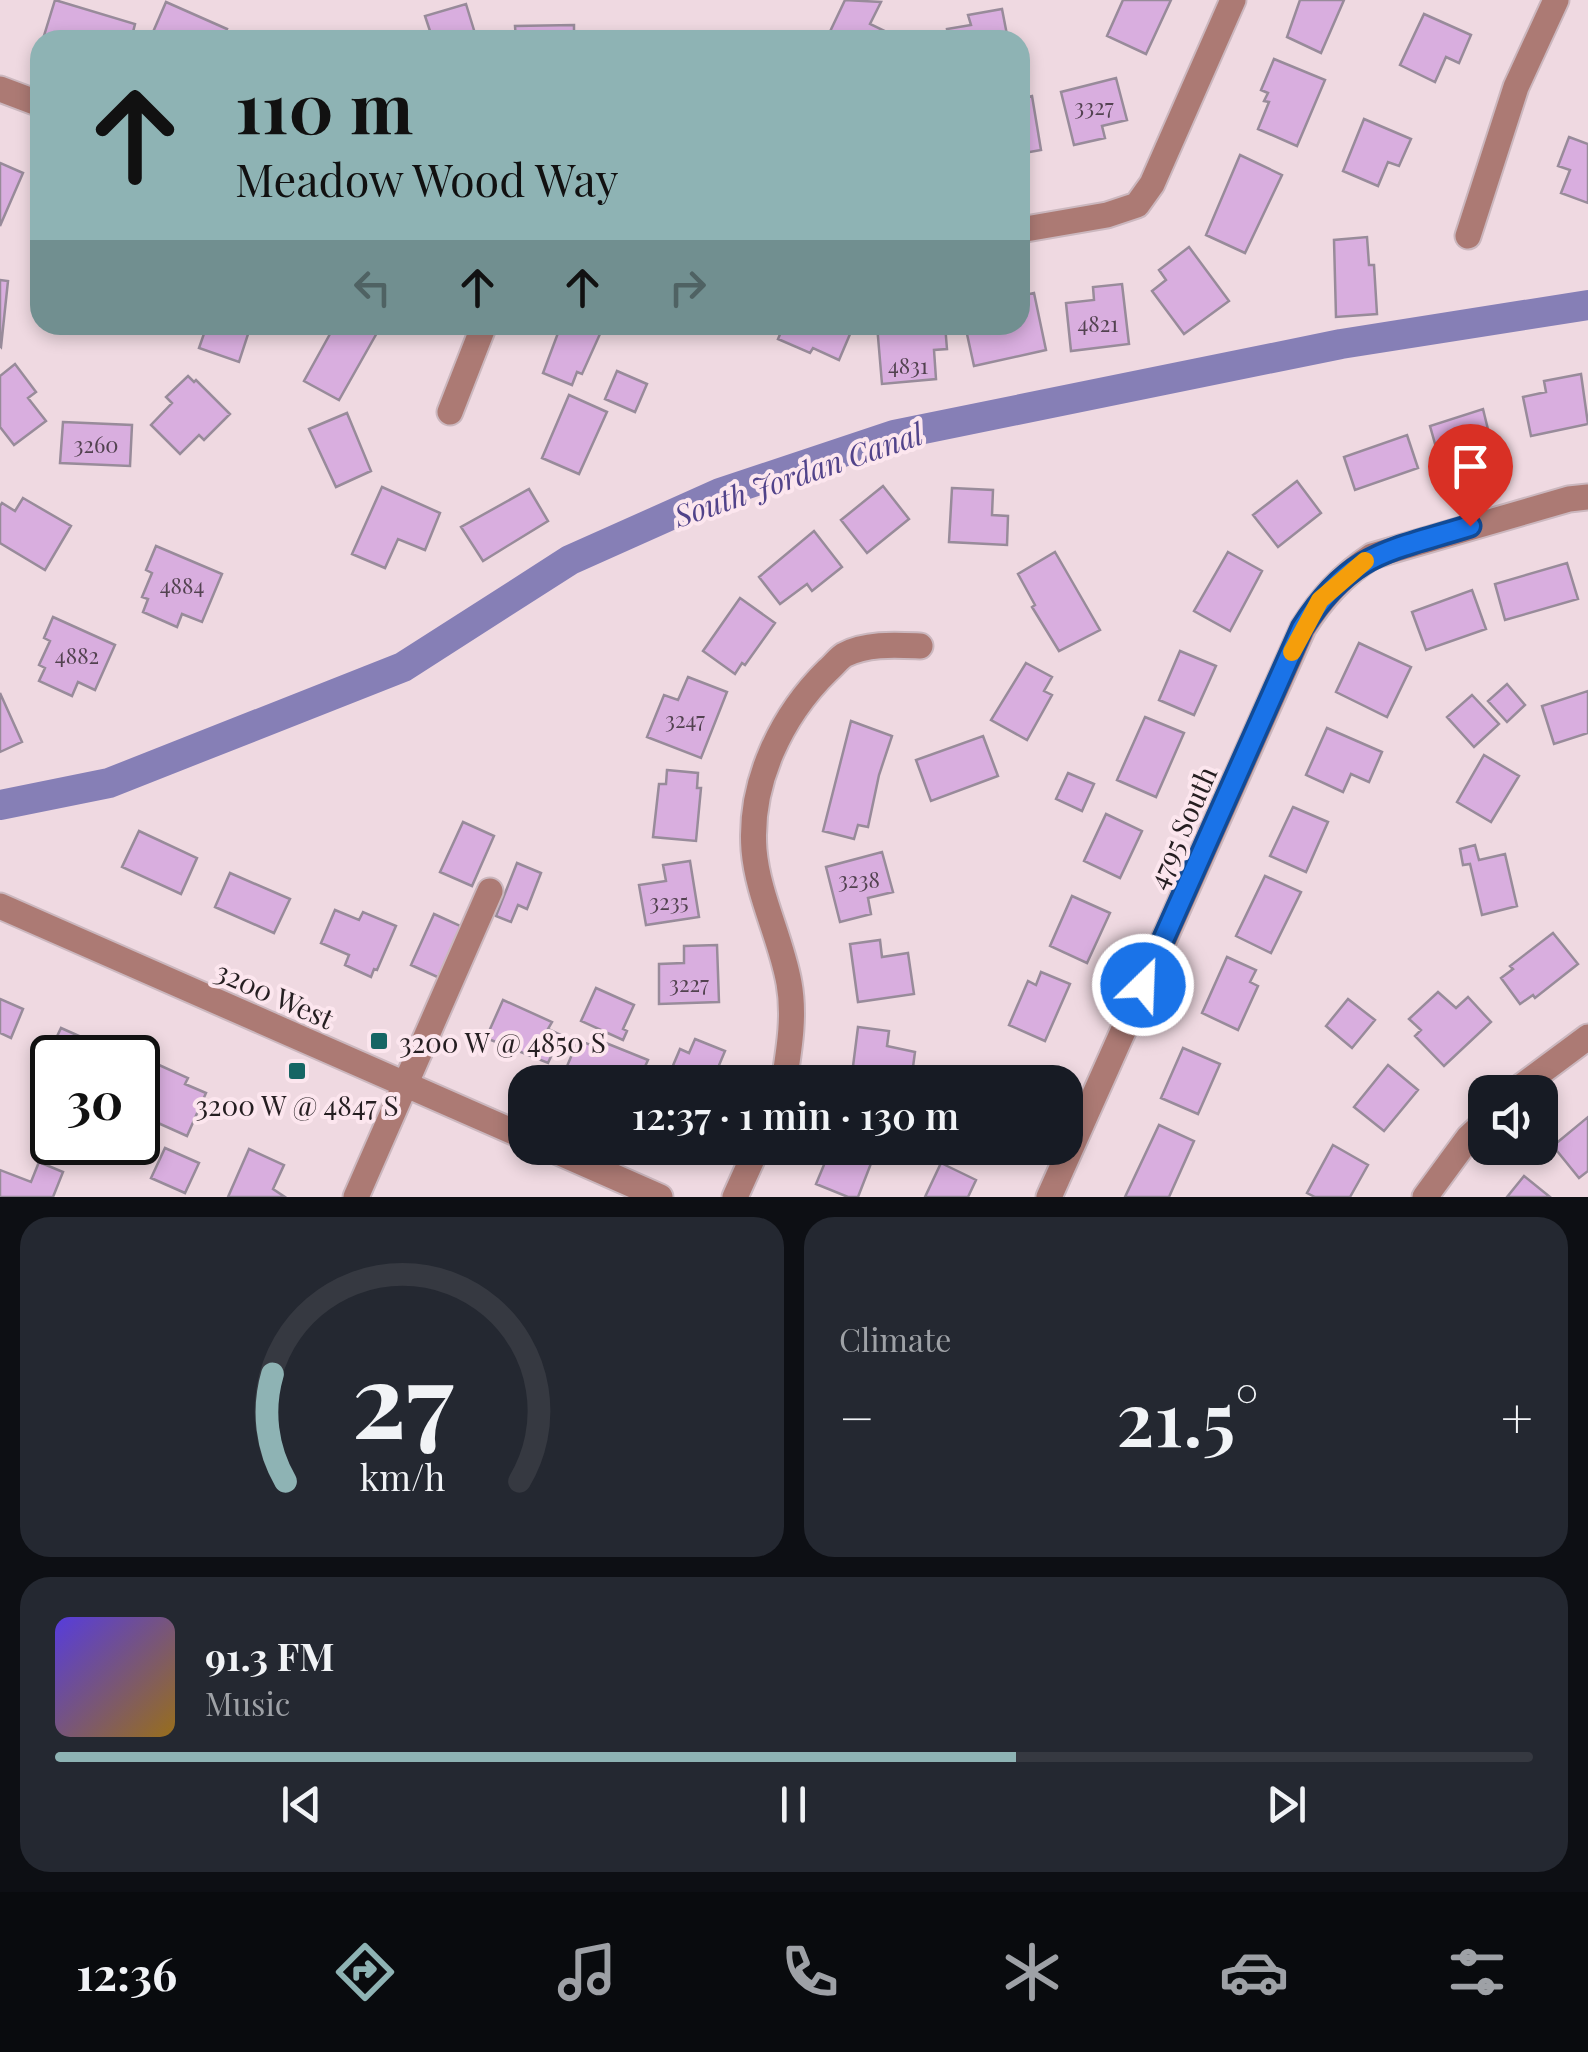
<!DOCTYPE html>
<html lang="en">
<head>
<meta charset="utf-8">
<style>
	body { margin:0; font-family:"Playfair Display",serif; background:#242831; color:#f1f3f6; height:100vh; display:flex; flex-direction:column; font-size:38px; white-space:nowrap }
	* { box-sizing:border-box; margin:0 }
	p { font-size:32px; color:#9ea1a6 }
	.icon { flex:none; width:55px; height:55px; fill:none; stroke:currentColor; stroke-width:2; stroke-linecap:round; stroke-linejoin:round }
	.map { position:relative; height:1197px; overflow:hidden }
	.side { display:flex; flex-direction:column; gap:20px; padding:20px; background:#0d0f14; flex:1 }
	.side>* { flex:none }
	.top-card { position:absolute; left:30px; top:30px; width:1000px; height:305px; border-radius:30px; box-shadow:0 5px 15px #0003; background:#8eb3b4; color:#111; overflow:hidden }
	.fabs { position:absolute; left:1468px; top:1075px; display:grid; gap:20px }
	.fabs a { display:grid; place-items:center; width:90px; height:90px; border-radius:20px; background:#171b24; box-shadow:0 5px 15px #0003; font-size:50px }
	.speed { position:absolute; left:30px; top:1035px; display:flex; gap:20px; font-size:50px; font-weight:700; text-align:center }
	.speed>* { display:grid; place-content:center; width:130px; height:130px; border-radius:50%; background:#171b24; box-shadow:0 5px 15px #0003; line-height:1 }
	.speed .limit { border:5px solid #111; border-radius:15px; background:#fff; color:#111 }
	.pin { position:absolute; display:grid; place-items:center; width:85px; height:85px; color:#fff; margin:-102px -42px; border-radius:50% 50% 50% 0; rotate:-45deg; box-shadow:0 0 10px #0007 }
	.pin .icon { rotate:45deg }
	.me { position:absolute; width:110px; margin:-55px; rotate:24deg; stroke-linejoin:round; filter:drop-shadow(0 0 8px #0008) }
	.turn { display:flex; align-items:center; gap:35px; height:210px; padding:0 40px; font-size:45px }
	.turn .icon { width:130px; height:130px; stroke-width:2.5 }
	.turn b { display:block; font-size:70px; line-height:85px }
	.lanes { display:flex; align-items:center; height:95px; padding:0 40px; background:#0003; justify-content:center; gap:50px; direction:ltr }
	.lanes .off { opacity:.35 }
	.big { font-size:75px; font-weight:600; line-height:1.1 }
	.side .widget { flex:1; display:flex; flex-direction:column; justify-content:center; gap:15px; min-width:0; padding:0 35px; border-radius:30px; background:#242831 }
	.side .dial { align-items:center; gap:0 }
	.dial svg { height:260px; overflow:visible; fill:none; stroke:#363941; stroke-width:7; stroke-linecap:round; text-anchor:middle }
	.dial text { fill:#f1f3f6; stroke:none }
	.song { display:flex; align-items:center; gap:30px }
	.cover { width:120px; height:120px; border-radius:15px; background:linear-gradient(135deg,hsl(250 70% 55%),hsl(40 70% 35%)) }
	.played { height:10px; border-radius:5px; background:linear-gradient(90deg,#8eb3b4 65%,#363941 65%) }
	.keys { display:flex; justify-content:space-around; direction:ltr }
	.heat { display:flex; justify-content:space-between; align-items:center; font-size:55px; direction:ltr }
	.side .tiles { flex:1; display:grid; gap:20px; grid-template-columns:1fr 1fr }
	.widget:last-child { grid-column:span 2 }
	.trip { position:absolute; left:508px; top:1065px; width:575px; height:100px; border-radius:30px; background:#171b24; box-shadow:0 5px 15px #0003; font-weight:600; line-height:100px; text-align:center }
	.menu { display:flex; height:160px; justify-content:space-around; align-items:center; background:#090b0e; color:#9ea1a6 }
	.menu .icon { width:70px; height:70px }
	.menu .on { color:#8eb3b4 }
	.menu b { font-size:45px; color:#f1f3f6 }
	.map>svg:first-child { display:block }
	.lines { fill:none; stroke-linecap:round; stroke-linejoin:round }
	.canal { stroke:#867fb6; stroke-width:30 }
	.building { fill:#d9aedf; stroke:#988b9a; stroke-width:2.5 }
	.minor-casing { stroke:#cbb7be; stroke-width:29 }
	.minor { stroke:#ac7a74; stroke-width:25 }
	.route-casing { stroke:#114b97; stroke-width:25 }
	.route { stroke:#1a73e8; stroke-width:18 }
	.slow { stroke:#f59e0b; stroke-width:18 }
	.poi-dot { fill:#166564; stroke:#fce6ee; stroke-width:4 }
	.labels { text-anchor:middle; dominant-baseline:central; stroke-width:8; stroke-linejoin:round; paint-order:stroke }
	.number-label { font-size:22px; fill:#524250 }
	.street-label { font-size:28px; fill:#251e21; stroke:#fce6ee }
	.poi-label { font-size:28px; fill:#251e21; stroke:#fce6ee; text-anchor:start }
	.water-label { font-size:30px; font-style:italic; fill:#51438a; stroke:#fce6ee }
</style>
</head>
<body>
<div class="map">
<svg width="1588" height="1197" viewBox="0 0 1588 1197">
	<rect width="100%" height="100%" fill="#efd9e1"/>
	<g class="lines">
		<path class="canal" d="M0 805 109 783 403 667 570 560 720 493 894 435 1341 344 1588 305"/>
	</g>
	<path class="building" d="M55 0 135 24 131 40 43 39Z
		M845 0 881 2 870 24 891 34 888 40H826Z
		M1123 0H1171L1146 54 1107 36Z
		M1300 0H1344L1321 53 1287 37Z
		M166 2 227 29 222 40 150 39Z
		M466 4 477 40H433L425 16Z
		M1002 9 1008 40H949L947 29 971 25 968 15Z
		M1424 14 1471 35 1459 63 1446 57 1435 82 1400 65Z
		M574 25V40H516L515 26Z
		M1274 59 1325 80 1297 146 1258 129 1269 102 1264 101 1268 93 1261 90Z
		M1116 78 1127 120 1102 126 1105 138 1074 145 1061 92Z
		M1032 96 1041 150 1024 153 1026 165 1020 166V99Z
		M1364 119 1411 139 1399 166 1388 162 1378 186 1343 171Z
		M1569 137 1588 144V203L1561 193 1570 170 1558 166Z
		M1240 155 1282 175 1245 253 1206 235Z
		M0 163 23 173 0 226Z
		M1367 237 1369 265H1374L1377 314 1336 317 1334 240Z
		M1189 247 1229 301 1184 334 1152 291 1166 280 1159 270Z
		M0 280 8 281 1 347 0 346Z
		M1122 284 1129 344 1071 351 1066 303 1094 300 1093 287Z
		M1034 293 1046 350 974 366 965 325H1020V296Z
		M207 325H251L239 362 199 348Z
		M335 325H367L378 331 339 400 304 381Z
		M561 325H604L582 374 577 372 572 385 543 373Z
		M784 325H849L853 327 839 360 813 348 810 353 778 339Z
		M877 325H945L947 349 934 350 936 379 882 384Z
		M15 364 36 392 28 398 46 421 14 445 0 427V376Z
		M617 371 647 384 635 412 605 399Z
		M1581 374 1588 424 1531 436 1523 397 1546 392 1544 381Z
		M188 376 194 382 196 380 230 414 204 440 199 435 180 454 151 425 172 403 166 397Z
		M569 395 607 412 579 474 542 458Z
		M1483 409 1493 450 1441 465 1430 426Z
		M347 413 371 471 336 487 309 429Z
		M63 422 132 425 130 466 60 463Z
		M1407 435 1418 468 1355 490 1344 457Z
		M1297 481 1321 513 1278 547 1253 515Z
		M883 486 909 519 867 553 841 520Z
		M382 487 440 513 425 550 398 539 385 568 352 554Z
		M952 488 993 490 992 515 1008 516 1007 545 949 542Z
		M529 489 548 521 483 561 461 527Z
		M23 498 71 526 45 570 0 543V506L2 503 15 511Z
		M814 531 842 567 812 591 807 584 780 604 759 577Z
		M156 546 222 574 202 622 182 614 177 627 143 612 148 599 142 597 152 573 146 570Z
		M1055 552 1100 630 1059 651 1032 607 1035 605 1018 574Z
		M1228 552 1262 571 1230 631 1194 611Z
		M1567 563 1578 599 1505 620 1495 584Z
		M1472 590 1486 629 1426 650 1412 612Z
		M740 598 775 623 745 665 742 663 735 674 703 651Z
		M53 617 115 645 95 690 78 682 72 696 39 681 45 668 39 665 50 641 44 638Z
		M1359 643 1411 667 1387 717 1336 692Z
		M1180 651 1216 666 1194 715 1159 700Z
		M1026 663 1052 677 1044 691 1052 695 1027 740 991 720Z
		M688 677 727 692 701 758 647 737 664 695 678 700Z
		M1507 684 1525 705 1507 722 1488 701Z
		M1588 691V733L1554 744 1542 706Z
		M0 693 22 742 0 752Z
		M1472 695 1499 724 1474 747 1447 717Z
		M1145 717 1184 733 1156 797 1117 780Z
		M851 721 892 736 879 775 868 827 858 825 854 839 823 831Z
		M1327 728 1382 752 1369 782 1351 774 1343 792 1306 775Z
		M983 736 998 776 931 801 916 760Z
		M1484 755 1519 776 1491 822 1457 802Z
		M667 770 698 773 697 788H701L696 841 653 837 659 784H666Z
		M1068 773 1094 784 1082 811 1056 799Z
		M1293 807 1328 822 1306 872 1270 856Z
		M1106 814 1142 831 1120 878 1084 861Z
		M463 822 494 836 472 886 440 872Z
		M139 831 197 858 181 894 122 867Z
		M1475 845 1479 860 1505 854 1517 906 1482 915 1470 864 1463 865 1460 849Z
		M882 852 893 892 868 898 871 914 840 922 826 867Z
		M690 861 699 917 646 925 639 885 666 881 663 865Z
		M517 863 541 873 527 909 518 905 511 922 496 916Z
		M230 873 290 899 274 933 215 907Z
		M1265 876 1301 892 1271 953 1236 936Z
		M1072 896 1110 913 1087 963 1050 946Z
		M335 910 359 920 363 912 396 926 377 970 374 969 371 977 345 965 349 955 321 943Z
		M434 914 465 928 442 979 411 965Z
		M1553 933 1578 964 1535 998 1533 995 1520 1004 1501 978 1513 969 1510 966Z
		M880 940 882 957 908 953 914 994 858 1002 850 944Z
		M717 945 719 1002 659 1004V964L684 963V946Z
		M1227 957 1256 970 1250 982 1258 986 1238 1030 1202 1013Z
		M1041 972 1070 984 1045 1041 1009 1025 1028 981 1036 985Z
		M596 988 634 1005 623 1029 627 1031 623 1040 581 1021Z
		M1438 992 1456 1008 1468 997 1491 1022 1444 1066 1415 1036 1421 1030 1409 1019Z
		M0 999 23 1009 11 1038 0 1033Z
		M1348 999 1375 1020 1352 1048 1326 1026Z
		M503 1000 552 1022 548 1029 561 1035 548 1063 486 1038Z
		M858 1027 889 1031 887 1046 915 1052 911 1082H851Z
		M61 1028 97 1044 92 1056 95 1058H52V1068L44 1064Z
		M596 1039 648 1060 638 1082H593L565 1071 578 1040 593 1046Z
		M695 1039 725 1051 712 1082H666L680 1049 689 1053Z
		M1183 1048 1220 1064 1198 1114 1161 1098Z
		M159 1065 188 1078 185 1084 206 1093 187 1136 138 1114Z
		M1388 1065 1418 1090 1384 1131 1354 1107Z
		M1588 1117V1171L1579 1178 1553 1146Z
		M1159 1125 1194 1141 1169 1197H1125Z
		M1333 1145 1368 1165 1350 1197H1315L1307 1193Z
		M165 1148 199 1163 185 1193 151 1178Z
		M831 1148H877L858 1197H848L816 1184Z
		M249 1149 284 1165 273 1189 285 1197H228Z
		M39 1162 63 1172 53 1197H0V1170L31 1182Z
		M941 1163 976 1180 968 1197H925Z
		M1524 1176 1550 1197H1507Z"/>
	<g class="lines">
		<g class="minor-casing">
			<path id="minor" d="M0 89 40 104
				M1020 230 1107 215 1137 205 1152 184 1233 0
				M1468 236 1516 87 1556 0
				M450 412 484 325
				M0 906 525 1137
				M784 1082C789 1050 795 1016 789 983 781 938 758 896 754 850 749 783 781 716 828 670 833 666 839 658 844 655 867 643 896 645 920 646
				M1514 1092 1588 1037
				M549 1148 660 1197
				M356 1197 490 891
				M735 1197 757 1148
				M1049 1197 1303 628C1322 598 1342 576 1372 556L1569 499 1588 497
				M1425 1197 1469 1137 1485 1122"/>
		</g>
		<use href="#minor" class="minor"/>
	</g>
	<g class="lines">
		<g class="route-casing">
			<path id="route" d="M1143 985 1302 628C1351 551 1390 551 1470 526"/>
		</g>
		<use href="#route" class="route"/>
		<path class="slow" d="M1292 652 1320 600 1365 561"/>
	</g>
	<g class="poi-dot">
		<rect x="369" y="1031" width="20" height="20" rx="5"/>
		<rect x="287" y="1061" width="20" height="20" rx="5"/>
	</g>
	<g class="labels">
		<g class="number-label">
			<text x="1094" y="106">3327</text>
			<text x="1098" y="323">4821</text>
			<text x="908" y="365">4831</text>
			<text x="96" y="444">3260</text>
			<text x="182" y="585">4884</text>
			<text x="77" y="655">4882</text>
			<text x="685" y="719">3247</text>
			<text x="859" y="879">3238</text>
			<text x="669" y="901">3235</text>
			<text x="689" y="983">3227</text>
		</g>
		<g class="street-label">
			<text transform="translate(1181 827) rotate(-66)">4795 South</text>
			<text transform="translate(275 994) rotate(24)">3200 West</text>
		</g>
		<g class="poi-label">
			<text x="399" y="1041">3200 W @ 4850 S</text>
			<text x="297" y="1104" text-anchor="middle">3200 W @ 4847 S</text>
		</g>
		<g class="water-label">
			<text transform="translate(798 474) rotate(-19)">South Jordan Canal</text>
		</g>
	</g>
</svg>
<div class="fabs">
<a><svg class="icon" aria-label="sound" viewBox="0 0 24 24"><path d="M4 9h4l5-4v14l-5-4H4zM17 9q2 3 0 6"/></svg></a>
</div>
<div class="speed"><div class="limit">30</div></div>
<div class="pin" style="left:1470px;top:526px;background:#d93025"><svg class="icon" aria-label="arrive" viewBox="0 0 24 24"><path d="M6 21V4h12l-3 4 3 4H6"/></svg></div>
<svg class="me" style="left:1143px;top:985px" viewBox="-20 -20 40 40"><circle r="17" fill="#1a73e8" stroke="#fff" stroke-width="3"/><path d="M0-11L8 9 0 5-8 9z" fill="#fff"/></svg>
<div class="trip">12:37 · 1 min · 130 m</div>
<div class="top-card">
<div class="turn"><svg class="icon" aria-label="ahead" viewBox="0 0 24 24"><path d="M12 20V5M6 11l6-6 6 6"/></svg><div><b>110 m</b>Meadow Wood Way</div></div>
<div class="lanes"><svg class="icon off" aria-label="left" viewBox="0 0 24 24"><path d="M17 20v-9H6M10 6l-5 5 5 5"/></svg><svg class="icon" aria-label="ahead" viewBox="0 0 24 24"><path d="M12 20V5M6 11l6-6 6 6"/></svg><svg class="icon" aria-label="ahead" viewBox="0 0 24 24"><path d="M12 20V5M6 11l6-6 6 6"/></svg><svg class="icon off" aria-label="right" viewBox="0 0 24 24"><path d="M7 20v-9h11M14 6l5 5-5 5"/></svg></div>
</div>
</div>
<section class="side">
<div class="tiles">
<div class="widget dial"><svg viewBox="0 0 100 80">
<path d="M14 69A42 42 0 1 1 86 69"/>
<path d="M14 69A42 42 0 0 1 10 36" stroke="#8eb3b4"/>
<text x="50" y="56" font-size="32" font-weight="700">27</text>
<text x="50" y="72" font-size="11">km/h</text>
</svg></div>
<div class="widget"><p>Climate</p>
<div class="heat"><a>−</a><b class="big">21.5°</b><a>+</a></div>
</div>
<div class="widget">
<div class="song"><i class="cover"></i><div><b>91.3 FM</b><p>Music</p></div></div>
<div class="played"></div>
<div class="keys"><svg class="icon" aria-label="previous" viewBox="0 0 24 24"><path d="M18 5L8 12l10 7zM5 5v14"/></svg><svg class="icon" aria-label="pause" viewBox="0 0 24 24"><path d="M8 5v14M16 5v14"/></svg><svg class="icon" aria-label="next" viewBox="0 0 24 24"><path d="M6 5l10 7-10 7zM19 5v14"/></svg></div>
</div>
</div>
</section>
<nav class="menu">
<b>12:36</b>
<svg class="icon on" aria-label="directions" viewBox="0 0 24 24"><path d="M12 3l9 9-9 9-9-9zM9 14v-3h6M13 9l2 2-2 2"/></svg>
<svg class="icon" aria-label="music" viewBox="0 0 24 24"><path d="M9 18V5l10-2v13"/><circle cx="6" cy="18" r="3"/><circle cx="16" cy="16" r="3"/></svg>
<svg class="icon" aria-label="phone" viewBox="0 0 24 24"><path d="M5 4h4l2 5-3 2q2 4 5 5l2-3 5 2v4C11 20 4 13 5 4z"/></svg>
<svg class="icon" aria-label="climate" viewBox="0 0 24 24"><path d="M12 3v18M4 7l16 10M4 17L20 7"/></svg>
<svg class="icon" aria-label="car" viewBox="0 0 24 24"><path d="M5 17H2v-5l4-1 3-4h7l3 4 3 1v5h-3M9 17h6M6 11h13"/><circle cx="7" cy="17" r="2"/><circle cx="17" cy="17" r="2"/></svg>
<svg class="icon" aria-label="filters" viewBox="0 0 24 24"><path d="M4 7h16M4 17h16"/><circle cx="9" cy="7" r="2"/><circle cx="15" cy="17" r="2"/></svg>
</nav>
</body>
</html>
